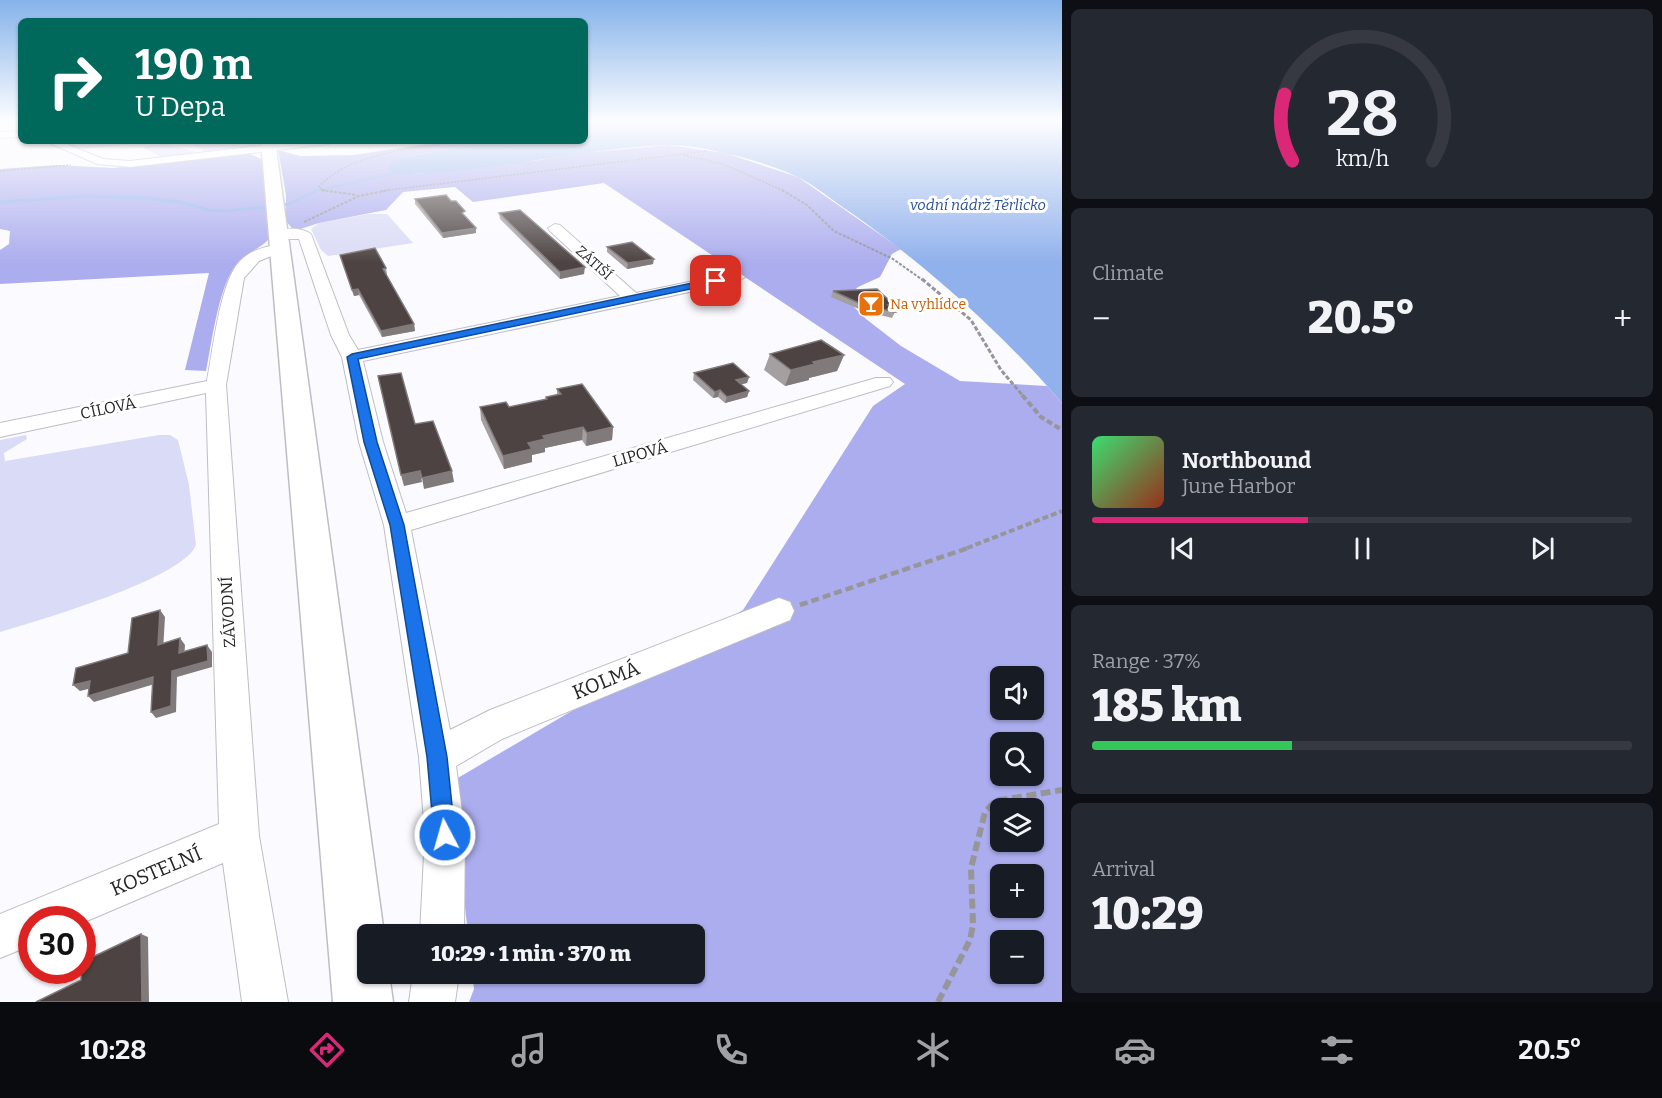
<!DOCTYPE html>
<html lang="en">
<head>
<meta charset="utf-8">
<style>
	body { margin:0; font-family:Bitter,serif; background:#242831; color:#f1f3f6; height:100vh; display:flex; flex-direction:column; font-size:22px; white-space:nowrap }
	* { box-sizing:border-box; margin:0 }
	p { font-size:20px; color:#9ea1a6 }
	.icon { flex:none; width:33px; height:33px; fill:none; stroke:currentColor; stroke-width:2; stroke-linecap:round; stroke-linejoin:round }
	.map { position:relative; flex:1; overflow:hidden }
	.details { display:flex; flex-direction:column; gap:9px; padding:9px; background:#0d0f14; width:600px }
	.details>* { flex:none }
	.hud { position:absolute; left:18px; top:18px; width:570px; height:126px; border-radius:9px; box-shadow:0 2px 4px #0004; background:#00695c; color:#fff; overflow:hidden }
	.buttons { position:absolute; left:990px; top:666px; display:grid; gap:12px }
	.buttons a { display:grid; place-items:center; width:54px; height:54px; border-radius:9px; background:#171b24; box-shadow:0 2px 4px #0004; font-size:30px }
	.speed { position:absolute; left:18px; top:906px; display:flex; gap:12px; font-size:30px; font-weight:700; text-align:center }
	.speed>* { display:grid; place-content:center; width:78px; height:78px; border-radius:50%; background:#171b24; box-shadow:0 2px 4px #0004; line-height:1 }
	.speed .limit { border:9px solid #d22; background:#fff; color:#111 }
	.pin { position:absolute; display:grid; place-items:center; width:51px; height:51px; color:#fff; margin:-26px; border-radius:12px; box-shadow:0 3px 9px #0006 }
	.me { position:absolute; width:66px; margin:-33px; rotate:354deg; stroke-linejoin:round; filter:drop-shadow(0 0 4px #0008) }
	.turn { display:flex; align-items:center; gap:21px; height:126px; padding:0 18px; font-size:27px }
	.turn .icon { width:78px; height:78px; stroke-width:2.5 }
	.turn b { display:block; font-size:42px; line-height:51px }
	.big { font-size:45px; font-weight:800; line-height:1.1 }
	.details .tile { flex:1; display:flex; flex-direction:column; justify-content:center; gap:9px; min-width:0; padding:0 21px; border-radius:9px; background:#242831 }
	.details .dial { align-items:center; gap:0 }
	.dial svg { height:156px; overflow:visible; fill:none; stroke:#363941; stroke-width:7; stroke-linecap:round; text-anchor:middle }
	.dial text { fill:#f1f3f6; stroke:none }
	.song { display:flex; align-items:center; gap:18px }
	.cover { width:72px; height:72px; border-radius:9px; background:linear-gradient(135deg,hsl(140 70% 55%),hsl(10 70% 35%)) }
	.played { height:6px; border-radius:3px; background:linear-gradient(90deg,#db2777 40%,#363941 40%) }
	.keys { display:flex; justify-content:space-around; direction:ltr }
	.heat { display:flex; justify-content:space-between; align-items:center; font-size:33px; direction:ltr }
	.charge { height:9px; border-radius:4px; background:linear-gradient(90deg,#34c759 37%,#363941 0) }
	.trip { position:absolute; left:357px; top:924px; width:348px; height:60px; border-radius:9px; background:#171b24; box-shadow:0 2px 4px #0004; font-weight:800; line-height:60px; text-align:center }
	.menu { display:flex; height:96px; justify-content:space-around; align-items:center; background:#090b0e; color:#9ea1a6 }
	.menu .icon { width:42px; height:42px }
	.menu .active { color:#db2777 }
	.menu b { font-size:27px; color:#f1f3f6 }
	main { display:flex; flex:1; min-height:0 }
	.map>svg:first-child { display:block }
	.green { fill:#dadbf6 }
	.forest { fill:#acadee; fill-rule:evenodd }
	.water { fill:#91b1ec }
	.lines { fill:none; stroke-linecap:round; stroke-linejoin:round }
	.stream-far1 { stroke:#91b1ec; stroke-width:2 }
	.stream { stroke:#91b1ec; stroke-width:3 }
	.minor-casing { stroke:#bdbdc6; stroke-width:2 }
	.secondary-casing { stroke:#bdbdc6; stroke-width:3 }
	.path-far5 { stroke:#96969a; stroke-width:1.5; stroke-dasharray:2 1.5; stroke-linecap:butt }
	.path-far4 { stroke:#96969a; stroke-width:2; stroke-dasharray:3 1.5; stroke-linecap:butt }
	.path-far3 { stroke:#96969a; stroke-width:3; stroke-dasharray:4.5 2; stroke-linecap:butt }
	.path-far2 { stroke:#96969a; stroke-width:4; stroke-dasharray:6 3; stroke-linecap:butt }
	.path-far1 { stroke:#96969a; stroke-width:4.5; stroke-dasharray:8 4; stroke-linecap:butt }
	.path { stroke:#96969a; stroke-width:6; stroke-dasharray:10 4.5; stroke-linecap:butt }
	.minor { fill:#fff; fill-rule:evenodd }
	.secondary { fill:#fff; fill-rule:evenodd }
	.wall { fill:#a49fa1 }
	.shaded-wall { fill:#817a7b }
	.building { fill:#4d4343; stroke:#817a7b; stroke-width:1.5 }
	.route { fill:#1a73e8; stroke:#114b97; stroke-width:1.5 }
	.labels { text-anchor:middle; dominant-baseline:central; stroke-width:6; stroke-linejoin:round; paint-order:stroke }
	.far-street-label { font-size:14px; fill:#262629; stroke:#fff }
	.far-food-label { font-size:14px; fill:#c56008; stroke:#fff; text-anchor:start }
	.far-water-label { font-size:15px; font-style:italic; fill:#2d5197; stroke:#fff }
	.street-label { font-size:16px; fill:#262629; stroke:#fff }
	.near-street-label { font-size:20px; fill:#262629; stroke:#fff }
</style>
</head>
<body>
<main>
<div class="map">
<svg width="1062" height="1002" viewBox="0 0 1062 1002">
	<rect width="100%" height="100%" fill="#fbfbff"/>
	<path class="green" d="M55 141H134L138 143 76 150Z
		M187 141H255L256 149 207 153Z
		M164 143C178 149 190 148 202 155L167 160 142 147Z
		M369 214H387L413 243 328 256 321 250 311 229 319 223Z
		M26 435 27 439 4 453 5 461 159 435H170L178 440 189 485 196 545C183 579 37 621 0 632V440Z"/>
	<path class="forest" d="M446 141H487L402 158 392 174H416L540 160 571 154 669 145 725 153 798 177 901 249 892 254 880 277 858 287 846 299 866 319 901 346 960 381 1047 386 1062 403V1002H469L474 989 472 974H694V934H468L451 782 743 610 873 406 905 384 604 183 473 202 455 187 403 192 386 210 319 223 294 231 286 221V195L278 150 300 156 353 155ZM1000 676H1034V710H1000ZM1000 742H1034V776H1000ZM1000 808H1034V842H1000ZM1000 874H1034V908H1000ZM1000 940H1034V974H1000Z
		M240 154H250L264 160 270 238C261 248 249 252 240 260 219 280 212 342 206 371L185 370 209 273 0 284V250L9 244 10 231 0 229V169L56 165 114 168Z"/>
	<path class="water" d="M585 122H1062V403C1001 332 927 266 850 212 833 201 816 186 798 177 768 162 699 144 666 145 574 149 484 175 392 174L388 168 391 163 402 158 487 141H585Z"/>
	<g class="lines">
		<path class="stream-far1" d="M315 191 397 173"/>
		<path class="stream" d="M0 202 86 196 148 198 179 202 209 210 226 211 289 204 318 190"/>
		<g class="minor-casing">
			<path id="minor" d="M21 131V137L0 138V132Z
				M45 141H59L103 159 130 161 302 141H334L329 144 130 167 97 164Z
				M555 224 560 225 636 293 737 272 745 277 737 282 363 361 383 442 406 513 876 378H890L893 382 890 386 411 530 450 730 490 710 779 598 790 602 794 611 790 620 502 739 456 766 465 835 464 934H420L425 835 419 757 384 525 359 442 342 357 331 335 299 239H278L271 235C280 227 301 227 311 234L349 335 358 350 620 296 550 231 548 228Z
				M279 244 286 248 284 251 259 261 244 278 226 385 259 836 288 1002H242L223 863 82 923V920H32V945L0 958V914L219 824 206 393 0 437V423L207 381C213 351 220 279 241 260 251 250 265 247 279 244Z
				M413 974H459L455 1002H409Z"/>
		</g>
		<g class="secondary-casing">
			<path id="secondary" d="M261 141H275L384 934H368V974H389L393 1002H333Z"/>
		</g>
		<path class="path-far5" d="M683 155 723 164 784 191
			M0 171 71 165
			M325 191 319 187C349 152 416 149 459 141
			M381 191 707 151"/>
		<path class="path-far4" d="M321 190 357 195
			M782 190 807 205 834 231 893 259 924 281
			M304 222 359 196 389 190"/>
		<path class="path-far3" d="M922 279 971 320 1001 370 1024 397"/>
		<path class="path-far2" d="M1022 395 1041 417 1062 430
			M967 548 1062 511"/>
		<path class="path-far1" d="M800 605 971 547"/>
		<path class="path" d="M938 1002 970 940 973 925 971 868 985 812 995 801 1062 790"/>
		<use href="#minor" class="minor"/>
		<use href="#secondary" class="secondary"/>
	</g>
	<path class="wall" d="M415 199 465 216 476 228V233L443 238 415 204Z
		M499 213 584 274 560 279 500 219Z
		M607 247 653 264 627 269 607 252Z
		M340 255 386 268 387 274H386L414 324 415 331 382 337 359 295 354 296Z
		M833 291 894 305 892 309 895 312 892 318 861 310 831 297Z
		M770 354 844 355 837 371 809 378V380L785 386 764 370Z
		M694 373 749 377 747 383 741 384 749 391 747 397 725 403 718 397 713 398 693 380Z
		M557 389 613 427 612 440 586 446 582 440 545 448V452L532 455V462L504 469 481 420 480 407H509L545 400 546 397 557 394Z"/>
	<path class="shaded-wall" d="M14 122H21V124H15Z
		M476 228V233L443 238 442 233Z
		M654 259 653 264 627 269 628 263Z
		M585 267 584 274 560 279V272Z
		M358 289 359 295 354 296 352 290Z
		M414 324 415 331 382 337 381 331Z
		M844 355 837 371 809 378V380L785 386 791 370 813 362Z
		M749 377 747 383 734 386 736 380Z
		M720 390 718 397 713 398 715 392Z
		M749 391 747 397 725 403 727 397Z
		M583 427 582 440 545 448V452L532 455V462L504 469 503 456 543 436Z
		M613 427 612 440 586 446 587 433Z
		M420 471 422 482 404 486 401 475Z
		M452 471 454 482 424 489 422 478Z
		M160 610 165 617 163 651 158 645Z
		M180 638 185 645 184 659 179 653Z
		M207 645 212 652V667L177 677 176 712 156 718 151 712 172 671Z
		M153 677 158 683 94 702 88 696Z
		M90 681 96 687 80 691 73 685Z
		M141 934 148 937 149 1002H142Z"/>
	<path class="building" d="M446 195 451 201H456L465 211 462 213 476 228 442 233 415 199Z
		M520 210 585 267 560 272 499 213Z
		M632 242 654 259 628 263 607 247Z
		M375 248 386 268 383 269 414 324 381 331 358 289 352 290 340 255Z
		M877 289 894 305H888L895 312 863 305 833 291Z
		M821 340 844 355 813 362 815 364 791 370 770 354Z
		M733 363 749 377 736 380 749 391 727 397 720 390 715 392 694 373Z
		M401 373 415 424 433 421 452 471 422 478 420 471 401 475 378 376Z
		M582 384 613 427 587 433 583 427 543 436 545 439 528 443 532 449 503 456 480 407 506 402 509 407 547 399 546 397 561 394 557 389Z
		M160 610 158 645 180 638 179 653 207 645 208 661 172 671 171 706 151 712 153 677 88 696 90 681 73 685 76 668 128 653 132 618Z
		M141 934 142 1002H36L81 980 82 962Z"/>
	<linearGradient id="sky" x2="0" y2="1"><stop stop-color="#85b3ea"/><stop offset="0.46" stop-color="#fdfdff"/><stop offset="1" stop-color="#fdfdff" stop-opacity="0"/></linearGradient>
	<rect width="1062" height="263" fill="url(#sky)"/>
	<path class="route" d="M716 278 719 279V283L358 359 377 442 404 525 447 757 455 835 452 842 445 845 437 842 434 835 427 757 390 525 364 442 347 357 352 354Z"/>
	<defs>
		<g id="bar-square" transform="scale(1.35)"><rect x="-9" y="-9" width="18" height="18" rx="4" fill="#e8710a" stroke="#fff"/><path d="M-6-5H6L.8 .8V4.5H3.5V6h-7V4.5H-.8V.8Z" fill="#fff"/></g>
	</defs>
	<g fill-rule="evenodd">
		<use href="#bar-square" x="871" y="304"/>
	</g>
	<g class="labels">
		<g class="far-street-label">
			<text transform="translate(594 263) rotate(42)">ZÁTIŠÍ</text>
		</g>
		<g class="far-food-label">
			<text x="890" y="304">Na vyhlídce</text>
		</g>
		<g class="far-water-label">
			<text x="978" y="205">vodní nádrž Těrlicko</text>
		</g>
		<g class="street-label">
			<text transform="translate(108 408) rotate(-12)">CÍLOVÁ</text>
			<text transform="translate(640 454) rotate(-16)">LIPOVÁ</text>
			<text transform="translate(228 612) rotate(-93)">ZÁVODNÍ</text>
		</g>
		<g class="near-street-label">
			<text transform="translate(606 680) rotate(-22)">KOLMÁ</text>
			<text transform="translate(156 871) rotate(-23)">KOSTELNÍ</text>
		</g>
	</g>
</svg>
<div class="buttons">
<a><svg class="icon" aria-label="sound" viewBox="0 0 24 24"><path d="M4 9h4l5-4v14l-5-4H4zM17 9q2 3 0 6"/></svg></a>
<a><svg class="icon" aria-label="search" viewBox="0 0 24 24"><circle cx="10" cy="10" r="6"/><path d="M15 15l6 6"/></svg></a>
<a><svg class="icon" aria-label="layers" viewBox="0 0 24 24"><path d="M12 4l9 5-9 5-9-5zM3 14l9 5 9-5"/></svg></a>
<a>+</a>
<a>−</a>
</div>
<div class="speed"><div class="limit">30</div></div>
<div class="pin" style="left:716px;top:281px;background:#d93025"><svg class="icon" aria-label="arrive" viewBox="0 0 24 24"><path d="M6 21V4h12l-3 4 3 4H6"/></svg></div>
<svg class="me" style="left:445px;top:835px" viewBox="-20 -20 40 40"><circle r="17" fill="#1a73e8" stroke="#fff" stroke-width="3"/><path d="M0-11L8 9 0 5-8 9z" fill="#fff"/></svg>
<div class="trip">10:29 · 1 min · 370 m</div>
<div class="hud">
<div class="turn"><svg class="icon" aria-label="right" viewBox="0 0 24 24"><path d="M7 20v-9h11M14 6l5 5-5 5"/></svg><div><b>190 m</b>U Depa</div></div>
</div>
</div>
<section class="details">
<div class="tile dial"><svg viewBox="0 0 100 80">
<path d="M14 69A42 42 0 1 1 86 69"/>
<path d="M14 69A42 42 0 0 1 10 35" stroke="#db2777"/>
<text x="50" y="56" font-size="32" font-weight="700">28</text>
<text x="50" y="72" font-size="11">km/h</text>
</svg></div>
<div class="tile"><p>Climate</p>
<div class="heat"><a>−</a><b class="big">20.5°</b><a>+</a></div>
</div>
<div class="tile">
<div class="song"><i class="cover"></i><div><b>Northbound</b><p>June Harbor</p></div></div>
<div class="played"></div>
<div class="keys"><svg class="icon" aria-label="previous" viewBox="0 0 24 24"><path d="M18 5L8 12l10 7zM5 5v14"/></svg><svg class="icon" aria-label="pause" viewBox="0 0 24 24"><path d="M8 5v14M16 5v14"/></svg><svg class="icon" aria-label="next" viewBox="0 0 24 24"><path d="M6 5l10 7-10 7zM19 5v14"/></svg></div>
</div>
<div class="tile"><p>Range · 37%</p><b class="big">185 km</b><div class="charge"></div></div>
<div class="tile"><p>Arrival</p><b class="big">10:29</b></div>
</section>
</main>
<nav class="menu">
<b>10:28</b>
<svg class="icon active" aria-label="directions" viewBox="0 0 24 24"><path d="M12 3l9 9-9 9-9-9zM9 14v-3h6M13 9l2 2-2 2"/></svg>
<svg class="icon" aria-label="music" viewBox="0 0 24 24"><path d="M9 18V5l10-2v13"/><circle cx="6" cy="18" r="3"/><circle cx="16" cy="16" r="3"/></svg>
<svg class="icon" aria-label="phone" viewBox="0 0 24 24"><path d="M5 4h4l2 5-3 2q2 4 5 5l2-3 5 2v4C11 20 4 13 5 4z"/></svg>
<svg class="icon" aria-label="climate" viewBox="0 0 24 24"><path d="M12 3v18M4 7l16 10M4 17L20 7"/></svg>
<svg class="icon" aria-label="car" viewBox="0 0 24 24"><path d="M5 17H2v-5l4-1 3-4h7l3 4 3 1v5h-3M9 17h6M6 11h13"/><circle cx="7" cy="17" r="2"/><circle cx="17" cy="17" r="2"/></svg>
<svg class="icon" aria-label="filters" viewBox="0 0 24 24"><path d="M4 7h16M4 17h16"/><circle cx="9" cy="7" r="2"/><circle cx="15" cy="17" r="2"/></svg>
<b>20.5°</b>
</nav>
</body>
</html>
